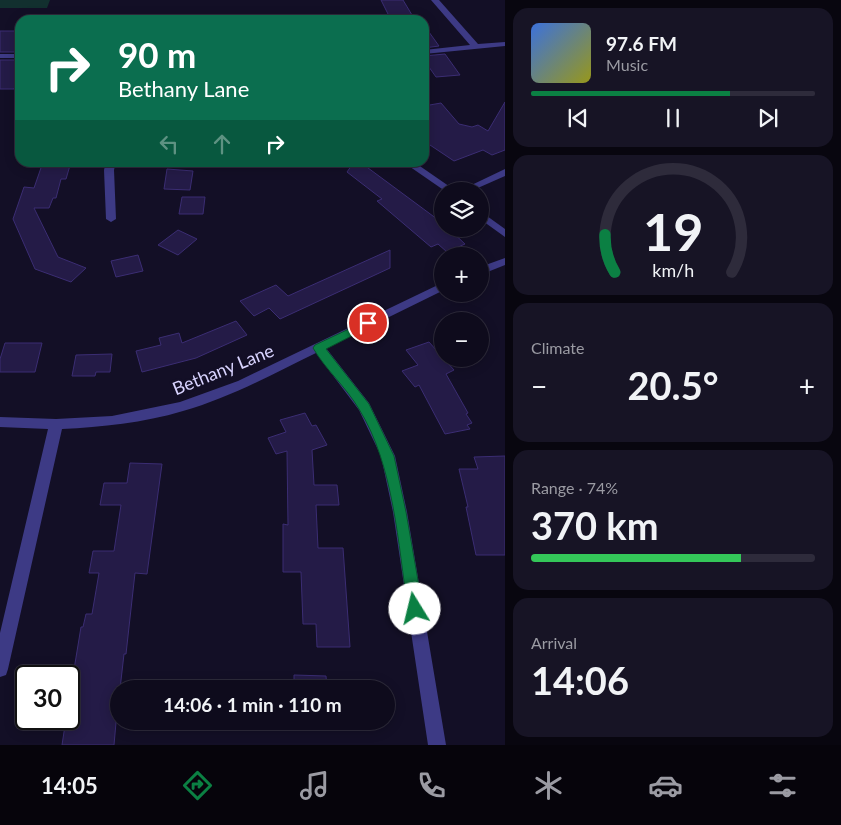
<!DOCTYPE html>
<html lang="en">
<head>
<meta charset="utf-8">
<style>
	body { margin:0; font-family:Lato,sans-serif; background:#171425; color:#f1f3f6; height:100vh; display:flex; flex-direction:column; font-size:19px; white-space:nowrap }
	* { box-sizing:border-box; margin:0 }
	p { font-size:16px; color:#9b9ba3 }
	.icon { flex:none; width:28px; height:28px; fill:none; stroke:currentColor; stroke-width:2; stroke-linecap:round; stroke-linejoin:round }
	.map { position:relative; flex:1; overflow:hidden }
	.sheet { display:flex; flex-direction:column; gap:8px; padding:8px; background:#08060f; width:336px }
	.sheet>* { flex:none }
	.banner { position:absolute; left:15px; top:15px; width:414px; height:152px; border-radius:15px; box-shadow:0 2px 12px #0003,0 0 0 1px #2e2b3b; background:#0b6e4f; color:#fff; overflow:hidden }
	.fabs { position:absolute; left:434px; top:182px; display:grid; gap:10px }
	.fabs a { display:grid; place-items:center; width:55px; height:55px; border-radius:50%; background:#0e0b1c; box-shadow:0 2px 12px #0003,0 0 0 1px #2e2b3b; font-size:25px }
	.speed { position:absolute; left:15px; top:665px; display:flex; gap:10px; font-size:25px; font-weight:700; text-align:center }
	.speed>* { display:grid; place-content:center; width:65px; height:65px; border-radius:50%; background:#0e0b1c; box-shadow:0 2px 12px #0003,0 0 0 1px #2e2b3b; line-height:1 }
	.speed .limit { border:2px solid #111; border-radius:8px; background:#fff; color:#111 }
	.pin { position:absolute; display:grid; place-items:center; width:42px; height:42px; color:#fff; margin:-21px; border:2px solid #fff; border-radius:50%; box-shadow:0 1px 5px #0007 }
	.me { position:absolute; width:55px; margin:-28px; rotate:351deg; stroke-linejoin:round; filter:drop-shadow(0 0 4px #0008) }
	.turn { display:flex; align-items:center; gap:18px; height:105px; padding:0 20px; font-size:22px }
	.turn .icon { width:65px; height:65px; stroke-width:2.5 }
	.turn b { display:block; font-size:35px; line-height:42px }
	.lanes { display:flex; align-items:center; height:48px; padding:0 20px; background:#0003; justify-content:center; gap:25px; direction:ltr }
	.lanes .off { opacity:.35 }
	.big { font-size:38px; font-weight:700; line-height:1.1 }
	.sheet .tile { flex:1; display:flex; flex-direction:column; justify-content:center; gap:8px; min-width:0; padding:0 18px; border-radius:15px; background:#171425 }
	.sheet .dial { align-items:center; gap:0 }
	.dial svg { height:130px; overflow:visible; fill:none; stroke:#2e2b3b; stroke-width:7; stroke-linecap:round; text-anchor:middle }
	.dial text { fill:#f1f3f6; stroke:none }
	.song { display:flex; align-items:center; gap:15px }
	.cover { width:60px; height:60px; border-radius:8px; background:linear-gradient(135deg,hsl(220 70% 55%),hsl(60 70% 35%)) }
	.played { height:5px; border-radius:2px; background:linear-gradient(90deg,#0b8043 70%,#2e2b3b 70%) }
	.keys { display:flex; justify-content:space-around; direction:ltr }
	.heat { display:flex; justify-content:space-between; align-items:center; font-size:28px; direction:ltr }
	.charge { height:8px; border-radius:4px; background:linear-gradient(90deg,#34c759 74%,#2e2b3b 0) }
	.trip { position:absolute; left:110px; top:680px; width:285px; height:50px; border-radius:25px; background:#0e0b1c; box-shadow:0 2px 12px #0003,0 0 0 1px #2e2b3b; font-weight:700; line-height:50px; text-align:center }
	.menu { display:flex; height:80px; justify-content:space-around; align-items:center; background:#06040b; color:#9b9ba3 }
	.menu .icon { width:35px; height:35px }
	.menu .current { color:#0b8043 }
	.menu b { font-size:22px; color:#f1f3f6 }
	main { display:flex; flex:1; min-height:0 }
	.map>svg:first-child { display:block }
	.green { fill:#12302f }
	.building { fill:#241b47; stroke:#3b2d73 }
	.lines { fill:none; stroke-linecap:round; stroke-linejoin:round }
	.street { fill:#3d3a85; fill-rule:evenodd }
	.route { fill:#0b8043; stroke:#07532c }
	.labels { text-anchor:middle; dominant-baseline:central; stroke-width:5; stroke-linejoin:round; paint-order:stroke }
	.street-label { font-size:18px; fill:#d9d4ff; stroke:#130f26 }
</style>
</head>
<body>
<main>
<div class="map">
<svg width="505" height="745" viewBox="0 0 505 745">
	<rect width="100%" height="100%" fill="#130f26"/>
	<path class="green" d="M0 0H50L47 8H0Z"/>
	<path class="building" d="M381 0H403L415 20H391Z
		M424 25 439 46 424 48Z
		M0 31H20V52H0Z
		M445 54 460 75 436 77 424 60V56Z
		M0 60H20V74L14 89H0Z
		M505 102V150L492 155 483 150 454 161 424 141V106L441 103 459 124 472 127 478 125 488 131Z
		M43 162H71L66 179H61L56 198H53L49 208H34L58 257 86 268 71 282 35 269 13 219 24 187 34 188Z
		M354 162H360L437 219 442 224V229H449L465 244 447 252 438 244 431 247 377 201 382 199 347 172Z
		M167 169 193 171 190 190 164 189Z
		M182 197H205L203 214H179Z
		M178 230 197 239 178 255 158 245Z
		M390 250V268L280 319 269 308 254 316 240 301 276 285 288 296Z
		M138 255 143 271 116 277 111 261Z
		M236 321 247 335 196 358 142 372 136 351 161 345 159 338 179 333 182 343Z
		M429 342 454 370 446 374 468 413 466 414 472 423 467 425 470 429 445 434 419 385 415 387 402 371 418 365 406 350Z
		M5 343H42L35 372H0V359Z
		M112 354 110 372H96L95 376H72L76 355Z
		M305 413 312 426 316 425 327 445 312 450 314 485H337L339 505H316L318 548H343L350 647H317L316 624H303L301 572H283V524L288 525 287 451 276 454 268 438 286 432 280 420Z
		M505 456V555H476L466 507H468L459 469H478L474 457Z
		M130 463 162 464 147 574 135 573 126 654H124L120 689H119L114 745H62L66 719H69V700L81 627H83L86 614H92L99 573H89L93 551H114L121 505H100L104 483H127Z
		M294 675 326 676 327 689H294Z"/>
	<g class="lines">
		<path class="street" d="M431 0H439L478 44 505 42V46L424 54V50L470 45Z
			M0 54H20V58H0Z
			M106 162H116L114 170 116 219 111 222 106 219 104 170Z
			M403 162H414L456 191H445Z
			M505 169V176L471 191H459Z
			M480 211 505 229V237L480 219Z
			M505 258V265L480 275V267Z
			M442 283V291L326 348 369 403 395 456 407 512 446 745H428L393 512 381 456 359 410 316 353C273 374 229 398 183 411 143 423 102 427 62 429L8 669 6 675 0 677V633L48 429 0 427V417L56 419 112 416 180 402 238 381Z"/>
	</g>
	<path class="route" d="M368 320 373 323 371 326 326 349 369 404 394 456 406 512 423 609 421 614 415 616 410 614 408 609C398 545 394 465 359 409 346 387 326 370 313 348L315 345Z"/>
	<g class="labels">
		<g class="street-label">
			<text transform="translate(223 369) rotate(-22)">Bethany Lane</text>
		</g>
	</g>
</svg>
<div class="fabs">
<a><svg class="icon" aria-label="layers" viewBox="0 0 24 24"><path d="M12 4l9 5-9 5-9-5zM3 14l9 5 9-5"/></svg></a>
<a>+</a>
<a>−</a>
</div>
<div class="speed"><div class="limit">30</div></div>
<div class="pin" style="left:368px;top:323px;background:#d93025"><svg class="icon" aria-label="arrive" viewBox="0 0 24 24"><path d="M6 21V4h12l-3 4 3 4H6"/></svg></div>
<svg class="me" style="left:415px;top:609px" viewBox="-20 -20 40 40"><circle r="19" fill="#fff"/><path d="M0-13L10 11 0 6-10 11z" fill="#0b8043"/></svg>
<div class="trip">14:06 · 1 min · 110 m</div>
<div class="banner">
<div class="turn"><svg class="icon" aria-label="right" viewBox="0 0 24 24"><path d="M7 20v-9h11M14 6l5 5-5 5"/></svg><div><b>90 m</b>Bethany Lane</div></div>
<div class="lanes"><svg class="icon off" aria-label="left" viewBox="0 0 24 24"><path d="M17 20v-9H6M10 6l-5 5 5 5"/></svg><svg class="icon off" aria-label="ahead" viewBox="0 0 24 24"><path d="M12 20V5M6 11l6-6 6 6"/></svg><svg class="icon" aria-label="right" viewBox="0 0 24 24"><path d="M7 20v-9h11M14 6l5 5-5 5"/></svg></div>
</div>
</div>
<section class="sheet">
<div class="tile">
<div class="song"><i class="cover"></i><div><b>97.6 FM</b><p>Music</p></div></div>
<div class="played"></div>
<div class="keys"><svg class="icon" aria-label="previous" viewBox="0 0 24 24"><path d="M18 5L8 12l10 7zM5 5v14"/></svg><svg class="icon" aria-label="pause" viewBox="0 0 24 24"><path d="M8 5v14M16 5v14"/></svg><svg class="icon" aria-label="next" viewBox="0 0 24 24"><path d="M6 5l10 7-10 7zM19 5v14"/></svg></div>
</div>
<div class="tile dial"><svg viewBox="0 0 100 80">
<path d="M14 69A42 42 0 1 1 86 69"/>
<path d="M14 69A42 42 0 0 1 8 46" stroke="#0b8043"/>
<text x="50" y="56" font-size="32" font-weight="700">19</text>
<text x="50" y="72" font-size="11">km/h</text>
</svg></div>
<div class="tile"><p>Climate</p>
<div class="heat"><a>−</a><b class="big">20.5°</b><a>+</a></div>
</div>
<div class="tile"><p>Range · 74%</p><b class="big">370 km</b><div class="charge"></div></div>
<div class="tile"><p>Arrival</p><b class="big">14:06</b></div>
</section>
</main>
<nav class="menu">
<b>14:05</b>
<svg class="icon current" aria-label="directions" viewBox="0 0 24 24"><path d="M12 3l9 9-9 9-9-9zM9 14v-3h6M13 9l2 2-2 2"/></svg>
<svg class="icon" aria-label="music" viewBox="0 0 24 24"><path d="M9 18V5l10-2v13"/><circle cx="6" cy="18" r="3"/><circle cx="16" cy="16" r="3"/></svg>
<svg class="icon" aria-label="phone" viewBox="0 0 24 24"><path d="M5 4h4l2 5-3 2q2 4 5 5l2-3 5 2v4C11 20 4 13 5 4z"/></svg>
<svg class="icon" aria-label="climate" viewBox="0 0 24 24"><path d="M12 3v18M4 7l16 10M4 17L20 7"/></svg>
<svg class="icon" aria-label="car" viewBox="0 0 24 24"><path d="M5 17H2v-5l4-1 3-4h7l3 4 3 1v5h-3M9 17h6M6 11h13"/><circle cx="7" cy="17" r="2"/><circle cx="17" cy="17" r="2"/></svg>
<svg class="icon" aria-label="filters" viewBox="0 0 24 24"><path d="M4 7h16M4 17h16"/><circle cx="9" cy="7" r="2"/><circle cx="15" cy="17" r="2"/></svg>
</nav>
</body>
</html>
